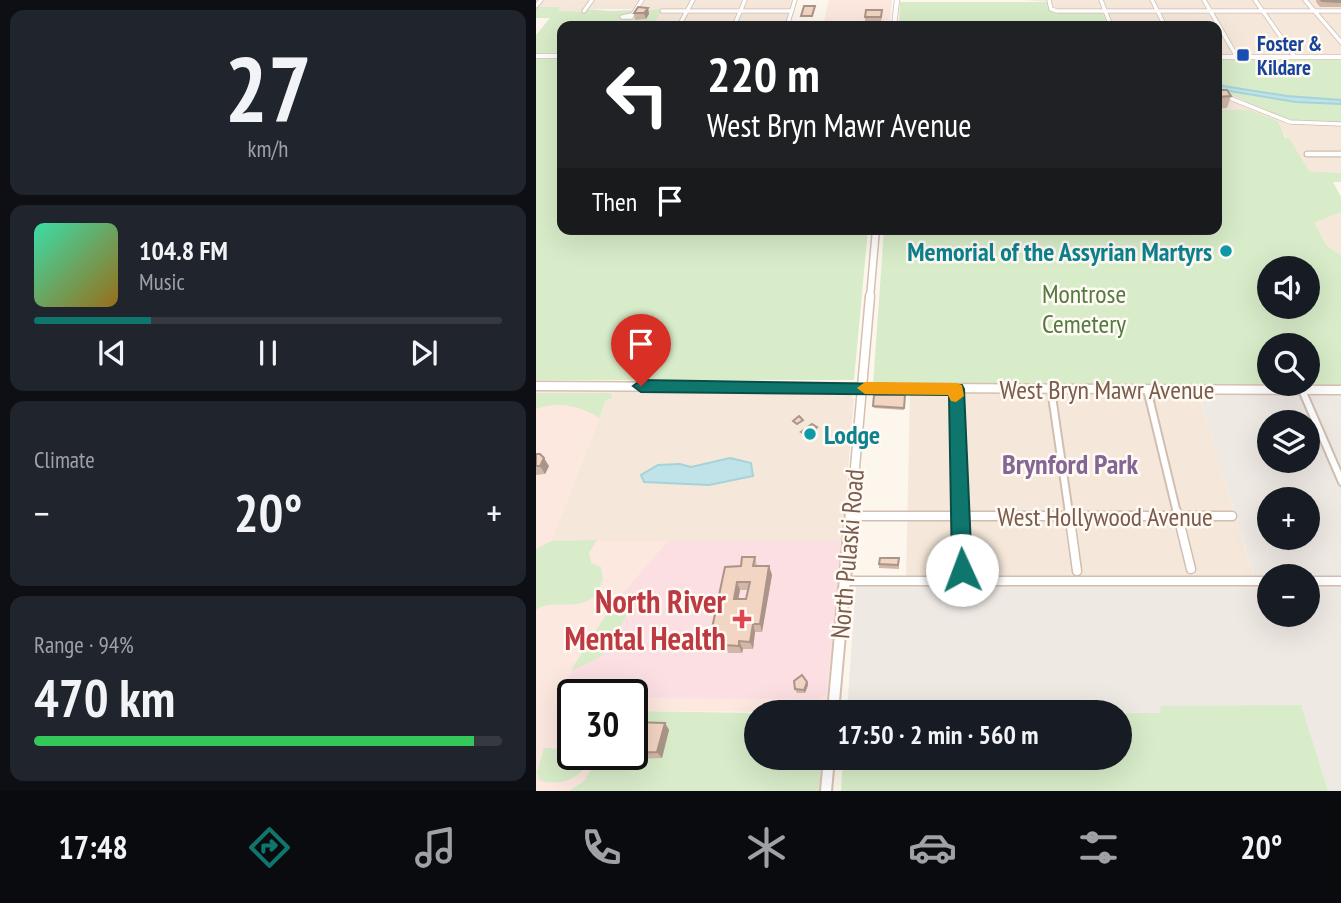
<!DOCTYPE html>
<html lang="en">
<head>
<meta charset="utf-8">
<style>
	body { margin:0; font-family:"PT Sans Narrow",sans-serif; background:#20242c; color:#f1f3f6; height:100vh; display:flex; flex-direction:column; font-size:26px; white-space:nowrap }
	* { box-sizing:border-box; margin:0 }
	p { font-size:23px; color:#9ea1a6 }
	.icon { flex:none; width:38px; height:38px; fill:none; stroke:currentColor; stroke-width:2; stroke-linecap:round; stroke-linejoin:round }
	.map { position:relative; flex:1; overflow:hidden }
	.sheet { display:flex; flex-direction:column; gap:10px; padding:10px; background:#0d0f14; width:536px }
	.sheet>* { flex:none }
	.guide { position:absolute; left:21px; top:21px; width:665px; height:214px; border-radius:14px; box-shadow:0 7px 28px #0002; background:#202124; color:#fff; overflow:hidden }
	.tools { position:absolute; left:721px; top:256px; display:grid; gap:14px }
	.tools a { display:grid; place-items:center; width:63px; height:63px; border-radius:50%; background:#171b24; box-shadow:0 7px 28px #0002; font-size:35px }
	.speed { position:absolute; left:21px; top:679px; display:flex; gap:14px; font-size:35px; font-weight:700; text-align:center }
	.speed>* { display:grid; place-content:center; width:91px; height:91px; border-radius:50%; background:#171b24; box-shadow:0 7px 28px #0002; line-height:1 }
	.speed .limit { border:4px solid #111; border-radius:10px; background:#fff; color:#111 }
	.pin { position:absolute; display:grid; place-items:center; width:60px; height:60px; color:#fff; margin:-72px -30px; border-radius:50% 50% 50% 0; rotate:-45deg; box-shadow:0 0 7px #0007 }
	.pin .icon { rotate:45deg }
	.me { position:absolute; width:77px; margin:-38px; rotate:358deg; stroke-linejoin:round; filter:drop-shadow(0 0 5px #0008) }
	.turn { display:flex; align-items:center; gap:24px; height:147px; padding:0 35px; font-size:32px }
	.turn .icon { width:91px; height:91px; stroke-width:2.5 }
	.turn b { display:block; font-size:49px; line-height:60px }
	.then { display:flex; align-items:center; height:66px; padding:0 35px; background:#0003; gap:14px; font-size:26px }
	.big { font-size:52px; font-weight:700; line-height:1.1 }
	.sheet .card { flex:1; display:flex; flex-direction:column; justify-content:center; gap:10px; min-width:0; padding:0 24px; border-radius:14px; background:#20242c }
	.sheet .dial { align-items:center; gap:0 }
	.dial b { font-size:91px; line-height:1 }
	.song { display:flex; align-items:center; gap:21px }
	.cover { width:84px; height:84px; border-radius:10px; background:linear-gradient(135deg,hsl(160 70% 55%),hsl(40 70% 35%)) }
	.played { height:7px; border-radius:4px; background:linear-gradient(90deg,#0f766e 25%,#363941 25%) }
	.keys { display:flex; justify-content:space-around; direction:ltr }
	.heat { display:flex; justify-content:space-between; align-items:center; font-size:38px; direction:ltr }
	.charge { height:10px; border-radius:5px; background:linear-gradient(90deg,#34c759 94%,#363941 0) }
	.trip { position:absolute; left:208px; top:700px; width:388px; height:70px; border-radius:35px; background:#171b24; box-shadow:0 7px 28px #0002; font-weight:700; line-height:70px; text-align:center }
	.dock { display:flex; height:112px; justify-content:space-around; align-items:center; background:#090b0e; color:#9ea1a6 }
	.dock .icon { width:49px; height:49px }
	.dock .on { color:#0f766e }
	.dock b { font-size:32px; color:#f1f3f6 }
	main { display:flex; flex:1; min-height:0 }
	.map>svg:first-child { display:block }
	.residential { fill:#f5e8da }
	.commercial { fill:#fde8e0 }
	.industrial { fill:#efe9e4; fill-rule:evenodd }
	.medical { fill:#fbdfe3 }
	.green { fill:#d8ecc9; fill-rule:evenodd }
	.water { fill:#bfe3e8; stroke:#a5d3da; stroke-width:2 }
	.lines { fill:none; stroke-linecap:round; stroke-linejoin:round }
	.street-far3-casing { stroke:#d1beb0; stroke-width:5 }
	.street-far2-casing { stroke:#d1beb0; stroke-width:7 }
	.street-far1-casing { stroke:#d1beb0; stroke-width:10 }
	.street-casing { stroke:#d1beb0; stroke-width:11 }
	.secondary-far3-casing { stroke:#d6c0b0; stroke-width:6 }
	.secondary-far2-casing { stroke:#d6c0b0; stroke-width:9 }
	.secondary-far1-casing { stroke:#d6c0b0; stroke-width:11 }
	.secondary-casing { stroke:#d6c0b0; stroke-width:14 }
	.street-far3 { stroke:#fff; stroke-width:3.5 }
	.street-far2 { stroke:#fff; stroke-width:4.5 }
	.street-far1 { stroke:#fff; stroke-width:6 }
	.street { stroke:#fff; stroke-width:8 }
	.secondary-far3 { stroke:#fff; stroke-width:4.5 }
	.secondary-far2 { stroke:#fff; stroke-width:6 }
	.secondary-far1 { stroke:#fff; stroke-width:8 }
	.secondary { stroke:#fff; stroke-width:10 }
	.wall { fill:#d1b7a8; fill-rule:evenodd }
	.shaded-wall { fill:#aa9588 }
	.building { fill:#f3d5c3; stroke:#aa9588; stroke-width:2; fill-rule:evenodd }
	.route { fill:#0f766e; stroke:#0a4d48; stroke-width:2 }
	.slow { fill:#f59e0b }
	.transit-dot { fill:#1a4fb4; stroke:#fffaf3; stroke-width:2.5 }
	.culture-dot { fill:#0f9aa8; stroke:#fffaf3; stroke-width:2.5 }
	.health-dot { fill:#e0444e; stroke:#fffaf3; stroke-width:2.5 }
	.labels { text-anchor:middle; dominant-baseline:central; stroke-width:5; stroke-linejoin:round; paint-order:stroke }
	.far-transit-label { font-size:21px; font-weight:bold; fill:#164399; stroke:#fffaf3; text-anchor:start }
	.culture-label { font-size:26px; font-weight:bold; fill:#0d838f; stroke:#fffaf3; text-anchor:end }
	.park-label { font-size:26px; fill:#537a41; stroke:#fffaf3 }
	.street-label { font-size:26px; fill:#7a5c4d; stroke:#fffaf3 }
	.neighbourhood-label { font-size:28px; font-weight:bold; fill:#846695; stroke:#fffaf3 }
	.near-health-label { font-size:32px; font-weight:bold; fill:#be3a42; stroke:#fffaf3; text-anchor:end }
</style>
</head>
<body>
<main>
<section class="sheet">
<div class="card dial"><b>27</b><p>km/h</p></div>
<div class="card">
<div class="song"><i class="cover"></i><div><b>104.8 FM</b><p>Music</p></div></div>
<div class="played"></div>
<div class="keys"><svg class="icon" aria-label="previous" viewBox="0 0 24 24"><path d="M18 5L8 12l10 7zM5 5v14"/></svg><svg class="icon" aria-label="pause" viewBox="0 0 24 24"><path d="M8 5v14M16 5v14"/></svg><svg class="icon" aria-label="next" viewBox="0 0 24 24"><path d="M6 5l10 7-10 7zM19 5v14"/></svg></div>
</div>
<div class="card"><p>Climate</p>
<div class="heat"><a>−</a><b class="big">20°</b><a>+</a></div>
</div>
<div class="card"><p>Range · 94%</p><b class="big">470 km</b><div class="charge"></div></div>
</section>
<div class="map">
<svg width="806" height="791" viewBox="0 0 806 791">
	<rect width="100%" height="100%" fill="#fdf6ec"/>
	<path class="residential" d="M0 0H260L252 26H201L202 22H119L126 9H51L47 12 0 7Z
		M488 0H805V56L681 55V26H572L516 11 511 2Z
		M681 89 805 112V173L773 171 743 127 714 110H681Z
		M805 212V255L791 246 777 223Z
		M76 391H243L315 394 318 400 306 541H15L70 400 77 398Z
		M374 392H662L719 580H370Z"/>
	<path class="commercial" d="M293 0H356L353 26H252H281L283 21H288Z
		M0 391H76L77 398 70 400 15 541H306L290 712 96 711V695H37V754H66L65 758 48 781 35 791H0Z"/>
	<path class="industrial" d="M662 392 805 393V791H641L625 713 311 712 320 581 719 579ZM733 422H772V460H733ZM733 499H772V537H733ZM733 576H772V614H733Z"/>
	<path class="medical" d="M132 541H306L290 695 282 699 96 698V695L25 696V689L75 607Z"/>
	<path class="green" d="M364 2H512L514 10 518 12 566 13 572 26H363Z
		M0 7H24L22 10 47 12 51 9 74 11 127 9 119 22H197L196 26H26V54H0V35L14 18H0Z
		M0 59H26V229H332L318 380H0Z
		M681 59H805V100L751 96 681 85Z
		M681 89 760 102 805 104V123C789 122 770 124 754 120 728 114 707 95 681 92Z
		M681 110H714L742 121 749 138H753L773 171 805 173V182H797L805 197V212L778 223 791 246 805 255V387L337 385 348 229H681ZM733 268H772V306H733ZM733 345H772V383H733Z
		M0 393H75L77 398 70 400 63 418C46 406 20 401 0 409Z
		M61 540 53 553 55 563 65 567 67 580 60 596C55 599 50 602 45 603 30 607 13 601 0 610V549L15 541Z
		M89 604 94 608C76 643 76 657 35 670L75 607Z
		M765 705 792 791H305L307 758H584L585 713H625L624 706Z
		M96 711 220 713V758H286L283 791H33L48 781 66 754H96Z
		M8 748 23 749 29 755 56 754C48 777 26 788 3 780L1 772Z"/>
	<path class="water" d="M681 85 751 96 805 100V104L760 102 681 89Z
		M194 458 215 463 217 476 173 485 108 482 105 475 122 465 144 464 155 467Z"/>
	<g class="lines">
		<g class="street-far3-casing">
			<path id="street-far3" d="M513 0 515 9 521 11H806
				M565 0 575 26
				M616 0 629 26
				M668 0 701 57
				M719 0 759 57
				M769 0 806 43
				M0 6 5 0
				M48 11 56 0
				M126 11H256
				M96 15 86 17H95L106 0
				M145 22 157 0
				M198 26 209 0
				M251 26 259 0
				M681 93 754 122 806 124"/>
		</g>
		<g class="street-far2-casing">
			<path id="street-far2" d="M771 154H806"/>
		</g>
		<g class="street-far1-casing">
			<path id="street-far1" d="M420 389 424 513
				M515 389 533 513
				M611 389 641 513
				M766 390 806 482"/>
		</g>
		<g class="street-casing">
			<path id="street" d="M424 512 426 570
				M533 512 541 571
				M641 512 655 569
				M315 516H696
				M309 581H733
				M772 581H806"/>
		</g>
		<g class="secondary-far3-casing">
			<path id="secondary-far3" d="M358 26 361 0
				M0 56H26
				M681 57H806"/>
		</g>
		<g class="secondary-far2-casing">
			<path id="secondary-far2" d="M334 298 340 229"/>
		</g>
		<g class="secondary-far1-casing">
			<path id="secondary-far1" d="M0 386 806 390
				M315 513 334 296"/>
		</g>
		<g class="secondary-casing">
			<path id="secondary" d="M297 712 315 512
				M290 791 293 758"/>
		</g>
		<use href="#street-far3" class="street-far3"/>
		<use href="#street-far2" class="street-far2"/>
		<use href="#street-far1" class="street-far1"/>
		<use href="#street" class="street"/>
		<use href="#secondary-far3" class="secondary-far3"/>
		<use href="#secondary-far2" class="secondary-far2"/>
		<use href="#secondary-far1" class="secondary-far1"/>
		<use href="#secondary" class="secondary"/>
	</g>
	<path class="wall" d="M780 0H806V7H784L780 2Z
		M112 8 113 14 110 19 99 20 98 13Z
		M346 15 345 23H329V17Z
		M681 90 695 96 691 108 681 109Z
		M338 395H369L368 410 338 408Z
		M281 427V432L271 440 266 436 265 432Z
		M0 454 13 466 9 474 0 475Z
		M219 557 221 566H233L236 575 226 632H219L217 649H207L206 653H192L191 649H183L175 633 205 566ZM204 590H212L210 599H202Z
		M363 558V569L343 568V564Z
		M271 682 272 685 269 693H261L259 689Z
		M96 722 129 723 133 730 126 758 74 760 69 754H96Z"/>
	<path class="shaded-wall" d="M112 8 113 14 110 19 108 13Z
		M281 427V432L271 440 270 435Z
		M8 458 13 466 9 474 4 466Z
		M233 566 236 575 226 632 224 624Z
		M201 582 204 590 201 607 198 599Z
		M217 624 219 632 217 649 214 642Z
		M203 641 207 649 206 653 203 646Z
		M271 682 272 685 269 693 268 690Z
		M129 723 133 730 126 758 121 752Z"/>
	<path class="building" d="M785 0H806V2L786 1Z
		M268 6H279L276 16H265Z
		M102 7 112 8 108 13H98Z
		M330 10H346L345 17H329Z
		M681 90H691L695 96 681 97Z
		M338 395H369L368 408 337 406Z
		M263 416 267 420 261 424 257 421Z
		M276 424 281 427 270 435 265 432Z
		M0 454H4L8 458 4 466H0Z
		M206 557H219L217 566H233L224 624H217L214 642 203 641V646L189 645 190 641H180L181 633H175L189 567 205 566ZM201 582H214L210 599H198Z
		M344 558H363L362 565 343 564Z
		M266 675 271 682 268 690 259 689 258 681Z
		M96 722 129 723 121 752 96 753Z"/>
	<path class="route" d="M105 380 426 385 428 389 436 570 433 576 426 578 419 576 416 570 413 395 105 392 97 386Z"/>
	<path class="slow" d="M329 382 420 383 426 385 428 396 420 402 415 401 412 395 329 394 321 388Z"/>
	<rect class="transit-dot" x="700" y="48" width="14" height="14" rx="3.5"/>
	<g class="culture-dot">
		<circle cx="690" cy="251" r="7"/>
		<circle cx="274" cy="434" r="7"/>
	</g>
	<path class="health-dot" d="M202.5 608.5h7v7h7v7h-7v7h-7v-7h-7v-7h7z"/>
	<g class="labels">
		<g class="far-transit-label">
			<text x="721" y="43">Foster &amp;<tspan x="721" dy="24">Kildare</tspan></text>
		</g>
		<g class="culture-label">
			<text x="676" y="251">Memorial of the Assyrian Martyrs</text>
			<text x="288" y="434" text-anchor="start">Lodge</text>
		</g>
		<g class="park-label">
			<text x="548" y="293">Montrose<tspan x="548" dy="30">Cemetery</tspan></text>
		</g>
		<g class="street-label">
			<text x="571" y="389">West Bryn Mawr Avenue</text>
			<text x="569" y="516">West Hollywood Avenue</text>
			<text transform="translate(311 554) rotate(-85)">North Pulaski Road</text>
		</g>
		<g class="neighbourhood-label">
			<text x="534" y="463">Brynford Park</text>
		</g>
		<g class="near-health-label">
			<text x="190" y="601">North River<tspan x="190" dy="37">Mental Health</tspan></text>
		</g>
	</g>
</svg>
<div class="tools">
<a><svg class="icon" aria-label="sound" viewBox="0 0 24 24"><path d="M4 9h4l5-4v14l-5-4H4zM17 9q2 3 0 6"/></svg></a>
<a><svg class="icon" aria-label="search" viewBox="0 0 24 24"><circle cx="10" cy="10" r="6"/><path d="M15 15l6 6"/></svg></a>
<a><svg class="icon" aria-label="layers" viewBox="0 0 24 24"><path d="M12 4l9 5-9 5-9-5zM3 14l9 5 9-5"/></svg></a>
<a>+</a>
<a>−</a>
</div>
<div class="speed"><div class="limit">30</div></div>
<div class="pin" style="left:105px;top:386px;background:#d93025"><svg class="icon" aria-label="arrive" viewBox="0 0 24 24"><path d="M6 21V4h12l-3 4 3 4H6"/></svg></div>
<svg class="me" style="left:426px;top:570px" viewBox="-20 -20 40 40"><circle r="19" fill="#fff"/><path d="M0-13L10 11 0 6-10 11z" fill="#0f766e"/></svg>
<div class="trip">17:50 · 2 min · 560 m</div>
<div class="guide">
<div class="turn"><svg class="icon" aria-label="left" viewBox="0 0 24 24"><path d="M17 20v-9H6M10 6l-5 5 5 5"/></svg><div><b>220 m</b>West Bryn Mawr Avenue</div></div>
<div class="then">Then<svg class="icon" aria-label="arrive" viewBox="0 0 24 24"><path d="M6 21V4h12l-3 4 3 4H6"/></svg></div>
</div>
</div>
</main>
<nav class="dock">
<b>17:48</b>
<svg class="icon on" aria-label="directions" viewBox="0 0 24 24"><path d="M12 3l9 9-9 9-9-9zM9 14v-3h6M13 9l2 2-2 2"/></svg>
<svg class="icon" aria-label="music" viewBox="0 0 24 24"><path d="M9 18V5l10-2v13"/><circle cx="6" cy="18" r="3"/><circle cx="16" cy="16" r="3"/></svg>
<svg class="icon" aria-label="phone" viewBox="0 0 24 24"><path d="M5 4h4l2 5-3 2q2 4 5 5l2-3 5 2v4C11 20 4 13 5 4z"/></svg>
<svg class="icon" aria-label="climate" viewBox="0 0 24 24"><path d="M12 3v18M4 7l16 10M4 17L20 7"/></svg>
<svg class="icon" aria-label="car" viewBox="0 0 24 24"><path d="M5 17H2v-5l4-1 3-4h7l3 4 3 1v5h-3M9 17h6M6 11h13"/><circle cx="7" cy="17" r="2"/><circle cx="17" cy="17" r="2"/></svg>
<svg class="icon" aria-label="filters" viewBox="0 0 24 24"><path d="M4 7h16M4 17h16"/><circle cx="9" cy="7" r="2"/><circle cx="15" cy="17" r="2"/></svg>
<b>20°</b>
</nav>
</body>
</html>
